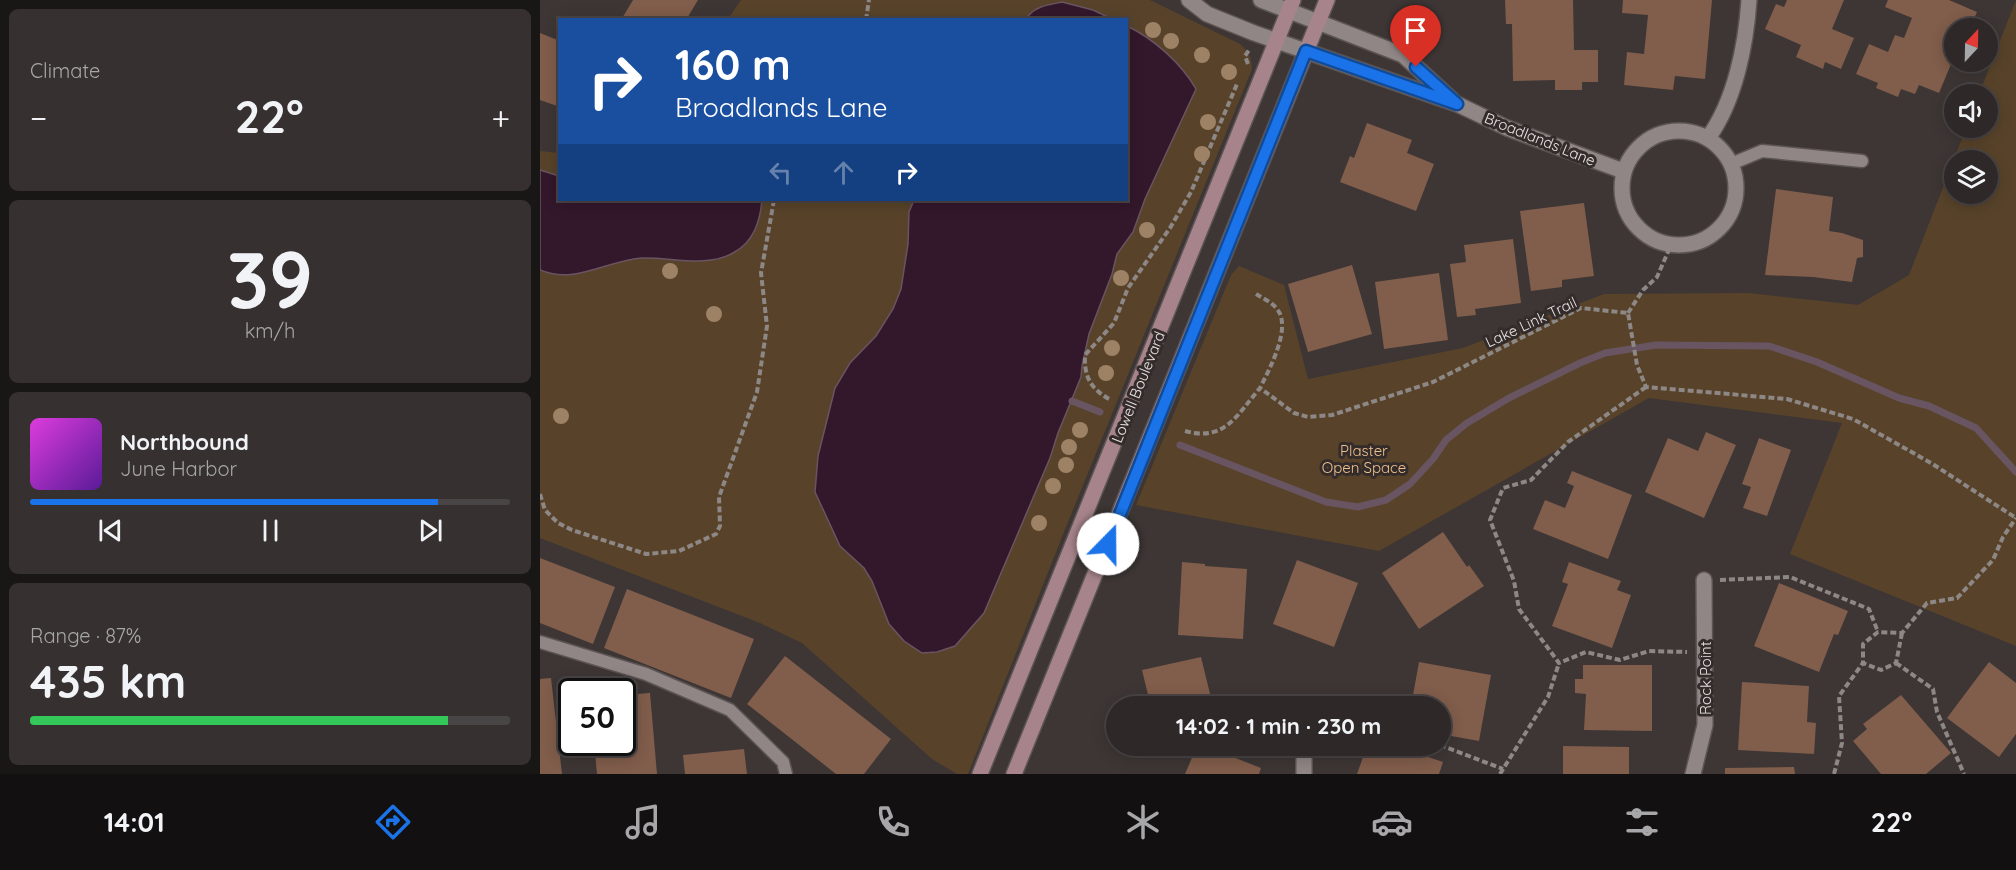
<!DOCTYPE html>
<html lang="en">
<head>
<meta charset="utf-8">
<style>
	body { margin:0; font-family:Quicksand,sans-serif; background:#363030; color:#f1f3f6; height:100vh; display:flex; flex-direction:column; font-size:22px; white-space:nowrap }
	* { box-sizing:border-box; margin:0 }
	p { font-size:20px; color:#a7a6a8 }
	.icon { flex:none; width:33px; height:33px; fill:none; stroke:currentColor; stroke-width:2; stroke-linecap:round; stroke-linejoin:round }
	.map { position:relative; flex:1; overflow:hidden }
	.details { display:flex; flex-direction:column; gap:9px; padding:9px; background:#191616; width:540px }
	.details>* { flex:none }
	.guide { position:absolute; left:18px; top:18px; width:570px; height:183px; border-radius:0px; box-shadow:0 3px 15px #0003,0 0 0 2px #494445; background:#1a4fa0; color:#fff; overflow:hidden }
	.needle { width:39px; rotate:22deg }
	.buttons { position:absolute; left:1404px; top:18px; display:grid; gap:12px }
	.buttons a { display:grid; place-items:center; width:54px; height:54px; border-radius:50%; background:#2e2828; box-shadow:0 3px 15px #0003,0 0 0 2px #494445; font-size:30px }
	.speed { position:absolute; left:18px; top:678px; display:flex; gap:12px; font-size:30px; font-weight:700; text-align:center }
	.speed>* { display:grid; place-content:center; width:78px; height:78px; border-radius:50%; background:#2e2828; box-shadow:0 3px 15px #0003,0 0 0 2px #494445; line-height:1 }
	.speed .limit { border:3px solid #111; border-radius:9px; background:#fff; color:#111 }
	.pin { position:absolute; display:grid; place-items:center; width:51px; height:51px; color:#fff; margin:-62px -26px; border-radius:50% 50% 50% 0; rotate:-45deg; box-shadow:0 0 6px #0007 }
	.pin .icon { rotate:45deg }
	.me { position:absolute; width:66px; margin:-33px; rotate:22deg; stroke-linejoin:round; filter:drop-shadow(0 0 4px #0008) }
	.turn { display:flex; align-items:center; gap:21px; height:126px; padding:0 18px; font-size:27px }
	.turn .icon { width:78px; height:78px; stroke-width:2.5 }
	.turn b { display:block; font-size:42px; line-height:51px }
	.lanes { display:flex; align-items:center; height:57px; padding:0 18px; background:#0003; justify-content:center; gap:30px; direction:ltr }
	.lanes .off { opacity:.35 }
	.big { font-size:45px; font-weight:700; line-height:1.1 }
	.details .tile { flex:1; display:flex; flex-direction:column; justify-content:center; gap:9px; min-width:0; padding:0 21px; border-radius:9px; background:#363030 }
	.details .dial { align-items:center; gap:0 }
	.dial b { font-size:78px; line-height:1 }
	.song { display:flex; align-items:center; gap:18px }
	.cover { width:72px; height:72px; border-radius:9px; background:linear-gradient(135deg,hsl(300 70% 55%),hsl(270 70% 35%)) }
	.played { height:6px; border-radius:3px; background:linear-gradient(90deg,#1a73e8 85%,#494445 85%) }
	.keys { display:flex; justify-content:space-around; direction:ltr }
	.heat { display:flex; justify-content:space-between; align-items:center; font-size:33px; direction:ltr }
	.charge { height:9px; border-radius:4px; background:linear-gradient(90deg,#34c759 87%,#494445 0) }
	.trip { position:absolute; left:566px; top:696px; width:345px; height:60px; border-radius:30px; background:#2e2828; box-shadow:0 3px 15px #0003,0 0 0 2px #494445; font-weight:700; line-height:60px; text-align:center }
	.tabs { display:flex; height:96px; justify-content:space-around; align-items:center; background:#121010; color:#a7a6a8 }
	.tabs .icon { width:42px; height:42px }
	.tabs .current { color:#1a73e8 }
	.tabs b { font-size:27px; color:#f1f3f6 }
	main { display:flex; flex:1; min-height:0 }
	.map>svg:first-child { display:block }
	.green { fill:#58432a; fill-rule:evenodd }
	.water { fill:#33172b; stroke:#695462; stroke-width:1.5 }
	.lines { fill:none; stroke-linecap:round; stroke-linejoin:round }
	.stream { stroke:#695462; stroke-width:7 }
	.building { fill:#815d4b }
	.service-casing { stroke:#5b5453; stroke-width:15 }
	.minor-casing { stroke:#5b5453; stroke-width:18 }
	.secondary-casing { stroke:#5b5453; stroke-width:18 }
	.path { stroke:#8d8786; stroke-width:4; stroke-dasharray:6 3; stroke-linecap:butt }
	.service { stroke:#8f8685; stroke-width:12 }
	.minor { stroke:#8f8685; stroke-width:15 }
	.secondary { stroke:#a7848c; stroke-width:15 }
	.tree { fill:#9e8265 }
	.route-casing { stroke:#114b97; stroke-width:15 }
	.route { stroke:#1a73e8; stroke-width:10 }
	.labels { text-anchor:middle; dominant-baseline:central; stroke-width:6; stroke-linejoin:round; paint-order:stroke }
	.street-label { font-size:15px; fill:#e8e3e2; stroke:#332c2b }
	.park-label { font-size:15px; fill:#eec18d; stroke:#332c2b }
</style>
</head>
<body>
<main>
<section class="details">
<div class="tile"><p>Climate</p>
<div class="heat"><a>−</a><b class="big">22°</b><a>+</a></div>
</div>
<div class="tile dial"><b>39</b><p>km/h</p></div>
<div class="tile">
<div class="song"><i class="cover"></i><div><b>Northbound</b><p>June Harbor</p></div></div>
<div class="played"></div>
<div class="keys"><svg class="icon" aria-label="previous" viewBox="0 0 24 24"><path d="M18 5L8 12l10 7zM5 5v14"/></svg><svg class="icon" aria-label="pause" viewBox="0 0 24 24"><path d="M8 5v14M16 5v14"/></svg><svg class="icon" aria-label="next" viewBox="0 0 24 24"><path d="M6 5l10 7-10 7zM19 5v14"/></svg></div>
</div>
<div class="tile"><p>Range · 87%</p><b class="big">435 km</b><div class="charge"></div></div>
</section>
<div class="map">
<svg width="1476" height="774" viewBox="0 0 1476 774">
	<rect width="100%" height="100%" fill="#3d3635"/>
	<path class="green" d="M201 0H610L700 44C709 52 712 58 712 69L524 532 428 774H417L392 759 262 643 220 623 0 538V151L19 153 20 200H586V20L188 19Z
		M1476 0V646L1250 554 1302 423 1109 398 839 551 596 505 691 275 699 266 744 285 768 379 923 348 1064 294 1209 293 1318 305 1369 275 1426 128H1448V94H1439ZM1414 160H1448V194H1414Z"/>
	<path class="water" d="M522 2 553 10 572 19H486C494 6 508 5 522 2Z
		M587 26C614 39 641 63 656 89L605 199 593 232 577 254 572 274 549 334 542 366 541 377 518 433 510 458 444 613 415 646 397 652 382 653 364 641 349 624 332 581 324 568 300 546 275 492 278 456 295 388 310 363 336 336 353 309 361 289 368 244 369 212 374 200H586Z
		M0 170 19 176 20 200H222C220 221 214 242 193 253 167 268 131 257 102 258 68 260 35 285 0 270Z"/>
	<g class="lines">
		<path class="stream" d="M532 401 560 412
			M640 445 786 502 818 507 846 500 870 484 893 459 906 440 927 423 969 398 1040 363 1065 353 1116 345 1229 346 1277 362 1359 398 1389 406 1436 428 1476 472"/>
	</g>
	<path class="building" d="M93 0H158L146 20H81Z
		M965 0H1033L1034 50H1058V82H1042V90H1015V80L973 81 972 24H966Z
		M1083 0H1172L1165 79 1135 76 1133 90 1084 85 1087 52 1104 54 1108 15 1082 13Z
		M1247 0H1304L1292 29 1314 38 1301 69 1285 62 1283 69 1256 57 1261 45 1225 29 1236 4 1244 7Z
		M1348 0H1409L1437 12 1430 28H1414V57L1399 93 1379 85 1375 94 1361 89 1358 97 1336 88 1338 83 1316 74 1329 44 1348 52 1355 35 1364 38 1372 18 1345 7Z
		M0 33 20 41V107L0 100Z
		M827 123 872 140 867 153 894 164 876 211 800 182 810 156 814 158Z
		M1236 189 1293 197 1289 231 1302 233 1323 240V257L1317 258 1312 282 1273 277 1225 275Z
		M1044 203 1054 276 1022 280V287L991 291 980 211Z
		M973 239 981 303 935 309 936 315 917 317 910 264 926 262 924 245Z
		M812 265 832 334 768 352 748 284Z
		M899 273 908 340 844 349 835 282Z
		M1166 432 1196 445 1164 518 1105 492 1128 438 1158 451Z
		M1219 438 1251 450 1227 516 1203 508 1211 487 1202 484Z
		M1032 471 1092 495 1068 559 993 529 1005 500 1025 508 1034 486 1027 483Z
		M903 532 927 567 929 565 944 586 879 629 842 573Z
		M0 558 75 587 53 644 0 623Z
		M757 560 818 583 794 647 733 624Z
		M642 562 665 564V566L707 569 703 639 638 635Z
		M1029 562 1081 581 1077 590 1091 595 1072 648 1012 626 1028 584 1022 582Z
		M1239 583 1308 611 1298 635 1294 634 1279 672 1214 646Z
		M87 589 214 639 191 698 64 648Z
		M245 656 351 739 324 774H296L207 704Z
		M661 657 673 706H598L610 703 602 670Z
		M879 662 951 675 939 741 900 734V706H871Z
		M1449 662 1476 683V734L1459 757 1407 718Z
		M1043 665H1112V731L1044 730 1046 694 1035 693V679H1043Z
		M11 678 22 774H0V679Z
		M1202 682 1269 686 1267 722 1276 723 1274 754 1198 750Z
		M110 693 117 774H57L54 742H82V695Z
		M1361 695 1411 753 1386 774H1341L1313 741 1327 729 1323 724Z
		M657 746H665L721 768 719 774H645Z
		M827 746H855L903 762 899 774H817Z
		M1023 746 1089 747V774H1023Z
		M204 749 207 774H145L143 755Z
		M1254 767 1255 774H1185V768Z"/>
	<g class="lines">
		<g class="service-casing">
			<path id="service" d="M1191 164 1222 151 1322 161
				M0 642 106 674 190 710 243 762 246 774"/>
		</g>
		<g class="minor-casing">
			<path id="minor" d="M649 0 667 14 714 33 917 104 967 128 1083 171
				M721 0 863 55 912 100
				M1082 188a57 57 0 1 1 114 0a57 57 0 1 1-114 0Z
				M1168 138C1195 101 1206 45 1209 0
				M764 774V746
				M1153 774 1165 725 1164 580"/>
		</g>
		<g class="secondary-casing">
			<path id="secondary" d="M440 774 753 0
				M474 774 787 0"/>
		</g>
		<path class="path" d="M326 20 329 0
			M708 64 705 56 709 50
			M716 294C724 299 734 303 739 312 750 331 729 370 720 388
			M1088 313 1103 290 1117 277 1131 245
			M1106 387 1028 442 991 480 963 488 950 520 974 581 979 609 1019 663 1046 652 1080 660 1109 651 1147 652
			M569 399C550 388 544 376 545 355L574 323 588 288 630 228 651 192 697 84
			M645 431C685 442 697 415 720 388L754 413 768 417 792 415 893 382 1041 308 1088 313 1097 365 1106 387 1247 399 1313 419 1391 463 1476 518
			M0 494 5 510 18 523 32 530 106 554 139 551 176 534 180 526 179 497 217 392 227 326 221 273 234 200
			M1180 580 1250 577 1329 609 1338 632
			M1362 633 1356 663 1341 670 1323 663V644L1338 632 1362 633 1387 603 1417 598 1453 560 1463 537 1476 518
			M1356 663 1393 689 1397 712 1424 774
			M900 745 963 769
			M960 774 1008 697 1019 663
			M1294 774 1302 743 1299 696 1323 663"/>
		<use href="#service" class="service"/>
		<use href="#minor" class="minor"/>
		<use href="#secondary" class="secondary"/>
	</g>
	<g class="tree">
		<circle cx="613" cy="30" r="8"/>
		<circle cx="631" cy="41" r="8"/>
		<circle cx="662" cy="55" r="8"/>
		<circle cx="689" cy="72" r="8"/>
		<circle cx="668" cy="122" r="8"/>
		<circle cx="662" cy="154" r="8"/>
		<circle cx="607" cy="230" r="8"/>
		<circle cx="130" cy="271" r="8"/>
		<circle cx="581" cy="278" r="8"/>
		<circle cx="174" cy="314" r="8"/>
		<circle cx="572" cy="348" r="8"/>
		<circle cx="566" cy="373" r="8"/>
		<circle cx="21" cy="416" r="8"/>
		<circle cx="540" cy="430" r="8"/>
		<circle cx="529" cy="447" r="8"/>
		<circle cx="526" cy="465" r="8"/>
		<circle cx="513" cy="486" r="8"/>
		<circle cx="499" cy="523" r="8"/>
	</g>
	<g class="lines">
		<g class="route-casing">
			<path id="route" d="M568 544 766 51 917 104 876 67"/>
		</g>
		<use href="#route" class="route"/>
	</g>
	<g class="labels">
		<g class="street-label">
			<text transform="translate(1000 139) rotate(22)">Broadlands Lane</text>
			<text transform="translate(991 322) rotate(-25)">Lake Link Trail</text>
			<text transform="translate(598 387) rotate(-68)">Lowell Boulevard</text>
			<text transform="translate(1165 678) rotate(-90)">Rock Point</text>
		</g>
		<g class="park-label">
			<text x="824" y="450">Plaster<tspan x="824" dy="17">Open Space</tspan></text>
		</g>
	</g>
</svg>
<div class="buttons">
<a><svg class="needle" viewBox="-14 -14 28 28"><path d="M0-13l5 13h-10z" fill="#e53935"/><path d="M0 13l5-13h-10z" fill="#a7a6a8"/></svg></a>
<a><svg class="icon" aria-label="sound" viewBox="0 0 24 24"><path d="M4 9h4l5-4v14l-5-4H4zM17 9q2 3 0 6"/></svg></a>
<a><svg class="icon" aria-label="layers" viewBox="0 0 24 24"><path d="M12 4l9 5-9 5-9-5zM3 14l9 5 9-5"/></svg></a>
</div>
<div class="speed"><div class="limit">50</div></div>
<div class="pin" style="left:876px;top:67px;background:#d93025"><svg class="icon" aria-label="arrive" viewBox="0 0 24 24"><path d="M6 21V4h12l-3 4 3 4H6"/></svg></div>
<svg class="me" style="left:568px;top:544px" viewBox="-20 -20 40 40"><circle r="19" fill="#fff"/><path d="M0-13L10 11 0 6-10 11z" fill="#1a73e8"/></svg>
<div class="trip">14:02 · 1 min · 230 m</div>
<div class="guide">
<div class="turn"><svg class="icon" aria-label="right" viewBox="0 0 24 24"><path d="M7 20v-9h11M14 6l5 5-5 5"/></svg><div><b>160 m</b>Broadlands Lane</div></div>
<div class="lanes"><svg class="icon off" aria-label="left" viewBox="0 0 24 24"><path d="M17 20v-9H6M10 6l-5 5 5 5"/></svg><svg class="icon off" aria-label="ahead" viewBox="0 0 24 24"><path d="M12 20V5M6 11l6-6 6 6"/></svg><svg class="icon" aria-label="right" viewBox="0 0 24 24"><path d="M7 20v-9h11M14 6l5 5-5 5"/></svg></div>
</div>
</div>
</main>
<nav class="tabs">
<b>14:01</b>
<svg class="icon current" aria-label="directions" viewBox="0 0 24 24"><path d="M12 3l9 9-9 9-9-9zM9 14v-3h6M13 9l2 2-2 2"/></svg>
<svg class="icon" aria-label="music" viewBox="0 0 24 24"><path d="M9 18V5l10-2v13"/><circle cx="6" cy="18" r="3"/><circle cx="16" cy="16" r="3"/></svg>
<svg class="icon" aria-label="phone" viewBox="0 0 24 24"><path d="M5 4h4l2 5-3 2q2 4 5 5l2-3 5 2v4C11 20 4 13 5 4z"/></svg>
<svg class="icon" aria-label="climate" viewBox="0 0 24 24"><path d="M12 3v18M4 7l16 10M4 17L20 7"/></svg>
<svg class="icon" aria-label="car" viewBox="0 0 24 24"><path d="M5 17H2v-5l4-1 3-4h7l3 4 3 1v5h-3M9 17h6M6 11h13"/><circle cx="7" cy="17" r="2"/><circle cx="17" cy="17" r="2"/></svg>
<svg class="icon" aria-label="filters" viewBox="0 0 24 24"><path d="M4 7h16M4 17h16"/><circle cx="9" cy="7" r="2"/><circle cx="15" cy="17" r="2"/></svg>
<b>22°</b>
</nav>
</body>
</html>
